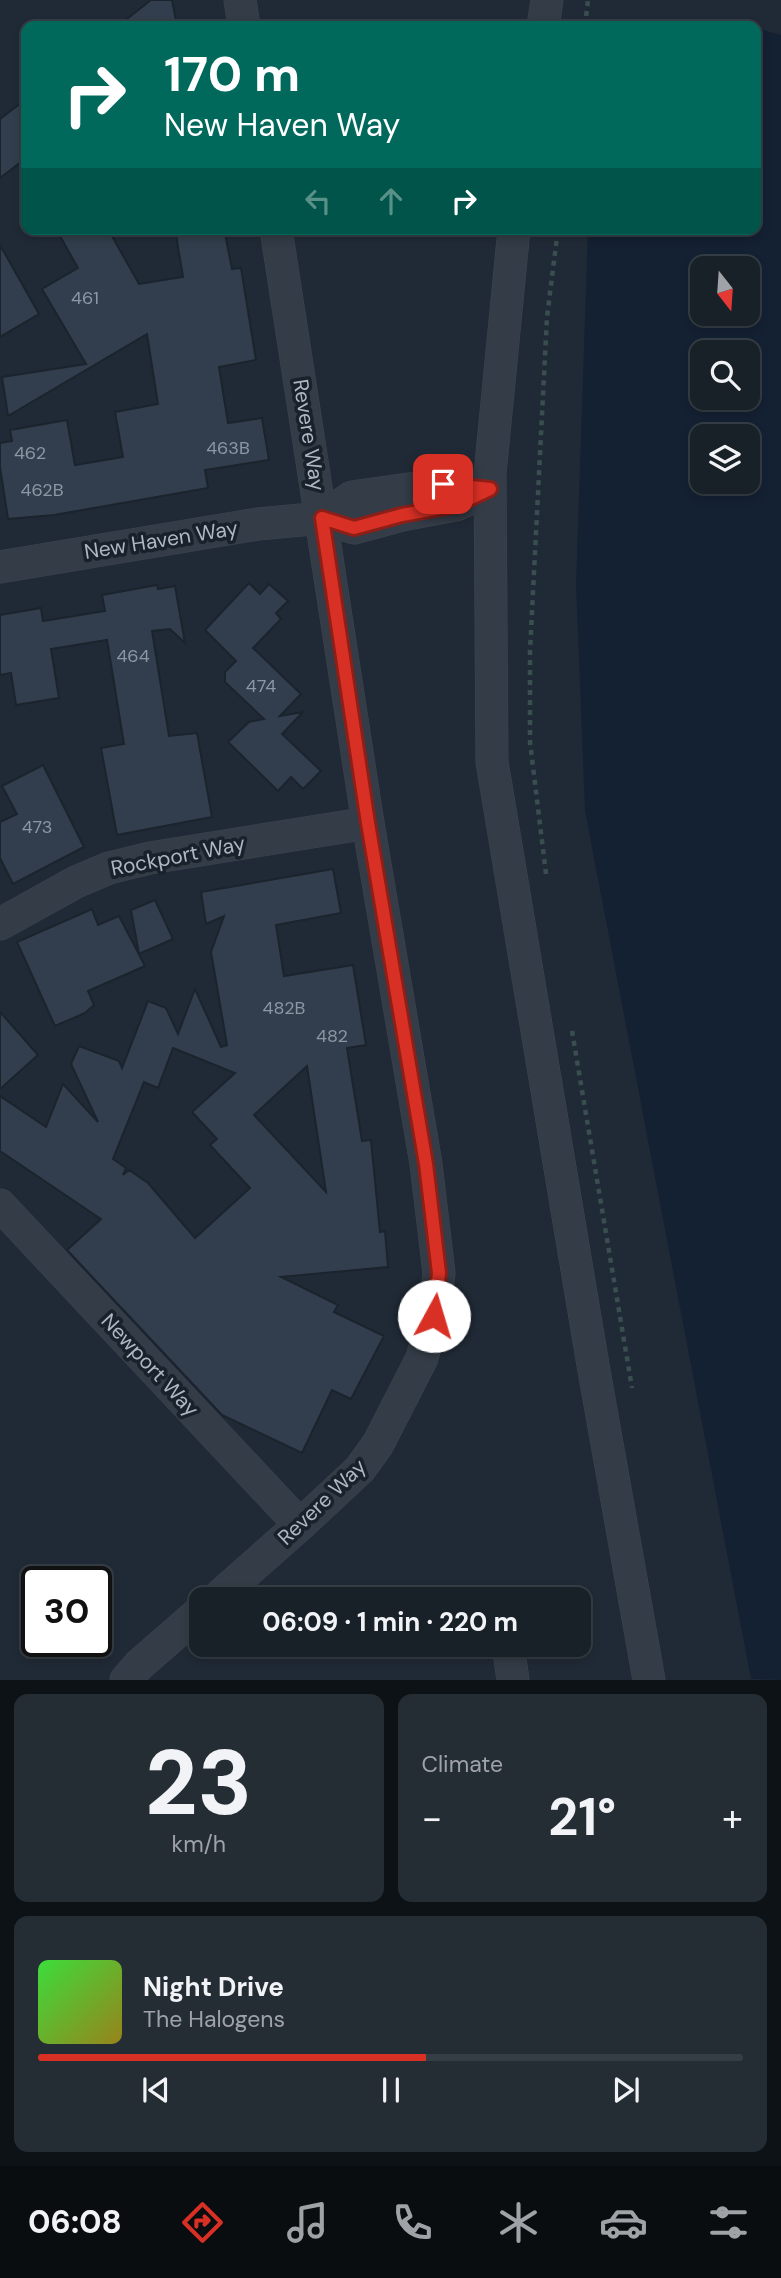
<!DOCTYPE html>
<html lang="en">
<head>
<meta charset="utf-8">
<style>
	body { margin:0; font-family:"DM Sans",sans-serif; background:#252d34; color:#f1f3f6; height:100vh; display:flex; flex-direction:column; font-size:26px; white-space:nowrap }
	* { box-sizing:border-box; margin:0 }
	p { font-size:23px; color:#9fa3a8 }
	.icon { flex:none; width:38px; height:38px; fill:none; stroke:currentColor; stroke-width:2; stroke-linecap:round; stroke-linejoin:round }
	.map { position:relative; height:1680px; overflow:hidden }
	.side { display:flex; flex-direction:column; gap:14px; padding:14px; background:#0d1216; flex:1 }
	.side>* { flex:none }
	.top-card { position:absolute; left:21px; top:21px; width:740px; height:214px; border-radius:14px; box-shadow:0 4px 10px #0003,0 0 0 2px #363e45; background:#00695c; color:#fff; overflow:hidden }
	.needle { width:46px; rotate:163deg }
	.controls { position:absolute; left:690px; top:256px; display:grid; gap:14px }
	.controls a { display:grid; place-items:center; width:70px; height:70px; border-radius:14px; background:#182028; box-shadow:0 4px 10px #0003,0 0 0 2px #363e45; font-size:35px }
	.speed { position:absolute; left:21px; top:1566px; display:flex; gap:14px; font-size:35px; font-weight:700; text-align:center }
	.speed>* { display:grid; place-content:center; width:91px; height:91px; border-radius:50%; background:#182028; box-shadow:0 4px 10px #0003,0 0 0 2px #363e45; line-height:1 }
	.speed .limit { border:4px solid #111; border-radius:10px; background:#fff; color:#111 }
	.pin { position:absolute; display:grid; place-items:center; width:60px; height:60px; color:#fff; margin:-30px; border-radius:14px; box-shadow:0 4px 10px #0006 }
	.me { position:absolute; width:77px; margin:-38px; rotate:6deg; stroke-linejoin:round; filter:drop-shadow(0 0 5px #0008) }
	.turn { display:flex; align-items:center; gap:24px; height:147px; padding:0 28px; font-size:32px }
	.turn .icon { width:91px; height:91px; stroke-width:2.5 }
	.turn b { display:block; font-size:49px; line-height:60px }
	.lanes { display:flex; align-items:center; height:66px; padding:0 28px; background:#0003; justify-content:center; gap:35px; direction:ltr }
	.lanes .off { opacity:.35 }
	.big { font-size:52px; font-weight:700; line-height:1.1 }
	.side .card { flex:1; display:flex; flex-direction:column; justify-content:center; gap:10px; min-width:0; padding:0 24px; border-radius:14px; background:#252d34 }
	.side .dial { align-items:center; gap:0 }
	.dial b { font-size:91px; line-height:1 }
	.song { display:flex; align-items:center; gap:21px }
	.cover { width:84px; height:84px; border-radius:10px; background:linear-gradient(135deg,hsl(120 70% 55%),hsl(50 70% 35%)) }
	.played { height:7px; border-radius:4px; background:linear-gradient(90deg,#d93025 55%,#363e45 55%) }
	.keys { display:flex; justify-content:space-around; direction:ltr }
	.heat { display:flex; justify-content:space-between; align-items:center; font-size:38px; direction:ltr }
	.side .tiles { flex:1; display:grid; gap:14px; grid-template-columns:1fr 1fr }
	.card:last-child { grid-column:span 2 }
	.trip { position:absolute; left:189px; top:1587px; width:402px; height:70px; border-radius:14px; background:#182028; box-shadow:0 4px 10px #0003,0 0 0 2px #363e45; font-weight:700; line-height:70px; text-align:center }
	.menu { display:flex; height:112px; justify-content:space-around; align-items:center; background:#0a0d10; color:#9fa3a8 }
	.menu .icon { width:49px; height:49px }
	.menu .on { color:#d93025 }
	.menu b { font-size:32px; color:#f1f3f6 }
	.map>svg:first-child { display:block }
	.water { fill:#142133; fill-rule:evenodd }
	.building { fill:#323e4d; stroke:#1b232d; stroke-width:2; fill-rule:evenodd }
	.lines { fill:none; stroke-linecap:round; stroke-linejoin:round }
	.minor-casing { stroke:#3d4550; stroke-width:33 }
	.path { stroke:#3a4e50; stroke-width:4.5; stroke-dasharray:5 5; stroke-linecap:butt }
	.minor { stroke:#333c47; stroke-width:32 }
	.route-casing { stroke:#8d1f18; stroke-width:18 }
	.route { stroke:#d93025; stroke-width:12 }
	.labels { text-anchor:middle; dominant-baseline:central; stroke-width:7; stroke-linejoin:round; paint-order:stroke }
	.number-label { font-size:18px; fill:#8d97a4 }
	.street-label { font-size:21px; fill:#aeb7c4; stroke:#19212b }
</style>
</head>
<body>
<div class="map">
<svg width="781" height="1680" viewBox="0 0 781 1680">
	<rect width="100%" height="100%" fill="#202a36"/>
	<path class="water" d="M756 28 781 35V1680L751 1679 585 811 576 584 588 229H756ZM702 268H747V313H702ZM702 352H747V397H702ZM702 436H747V481H702Z"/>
	<path class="building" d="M151 0H172L177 26H118Z
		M26 99V158L0 178V119Z
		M56 229H108L139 284 183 277 175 229H224L232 269 241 268 256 360 219 367 228 423 262 418 269 460 205 470 208 488 54 515 8 519 0 467V443L12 441 10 430 67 420 75 465 123 457 115 412 158 404 147 334 8 416 2 377 86 364 42 289 78 268Z
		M0 245 39 314 0 337Z
		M249 583 260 594 269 584 288 601 276 613 281 619 253 648 301 694 280 716 303 712 282 734 321 771 303 789 291 777 278 791 228 742 249 722 264 719 225 682V672L236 661 205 630Z
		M157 585 158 589 175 586 185 643 170 629 152 631 169 736 197 733 212 817 117 835 101 748 124 744 107 640 51 649 59 698 16 705 11 673 0 675V615L41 608 43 621 105 611 102 595Z
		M43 765 84 847 13 884 0 858V822L17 814 2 786Z
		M333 869 341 913 276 925 284 976 353 965 366 1045 347 1048 362 1141 371 1140 380 1232 385 1231 388 1267 281 1277 338 1305 334 1312 384 1336 351 1399 332 1390 302 1453 222 1415 67 1250 101 1219 0 1151V1096L46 1127 63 1084 98 1122 71 1064 79 1046 119 1061 122 1068 148 1001 166 1008 178 1034 195 989 221 1047 227 1045 211 952 224 916 206 924 201 892ZM173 1048 235 1073 192 1112 217 1139 210 1145 250 1188 195 1238 148 1183 129 1170 123 1175 126 1168 113 1159 144 1082 158 1088ZM307 1066 326 1192 254 1115Z
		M155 900 173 939 139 954 131 910Z
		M92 909 98 925 119 916 145 966 88 991 94 1005 85 1013 55 1026 17 942Z
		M0 1012 38 1055 0 1089Z"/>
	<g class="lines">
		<g class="minor-casing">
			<path id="minor" d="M240 0 244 26
				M543 26 547 0
				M514 229 490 474 492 762 593 1365 649 1680
				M443 484 490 489 456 505 402 515 354 528 322 518 352 497Z
				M0 567 258 524 322 518
				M0 924 76 882 109 868 150 858 368 823
				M0 1205 300 1525
				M215 1600 300 1525 360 1469 378 1444 422 1358 434 1316 439 1273 426 1164 368 823 276 229
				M508 1645 513 1680
				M126 1680 139 1665 201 1611"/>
		</g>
		<path class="path" d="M585 26 588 0
			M546 874 530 742V651L547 317 558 229
			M572 1031 632 1388"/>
		<use href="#minor" class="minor"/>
	</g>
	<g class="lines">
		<g class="route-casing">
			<path id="route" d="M434 1316 439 1273 426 1164 368 823 322 518 354 528 402 515 456 505 490 489 443 484"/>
		</g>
		<use href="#route" class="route"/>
	</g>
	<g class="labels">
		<g class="number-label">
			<text x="85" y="298">461</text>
			<text x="228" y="448">463B</text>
			<text x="30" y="453">462</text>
			<text x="42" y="490">462B</text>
			<text x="133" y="656">464</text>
			<text x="261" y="686">474</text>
			<text x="37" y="827">473</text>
			<text x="284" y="1008">482B</text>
			<text x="332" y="1036">482</text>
		</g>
		<g class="street-label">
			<text transform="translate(309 435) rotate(81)">Revere Way</text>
			<text transform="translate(161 540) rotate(-9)">New Haven Way</text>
			<text transform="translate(178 856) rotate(-11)">Rockport Way</text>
			<text transform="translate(150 1365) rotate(47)">Newport Way</text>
			<text transform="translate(322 1502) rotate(-44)">Revere Way</text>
		</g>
	</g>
</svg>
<div class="controls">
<a><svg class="needle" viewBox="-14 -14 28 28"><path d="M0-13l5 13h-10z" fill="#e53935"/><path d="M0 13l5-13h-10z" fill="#9fa3a8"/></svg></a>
<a><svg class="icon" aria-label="search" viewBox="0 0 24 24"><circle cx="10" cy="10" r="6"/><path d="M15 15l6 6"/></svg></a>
<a><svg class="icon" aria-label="layers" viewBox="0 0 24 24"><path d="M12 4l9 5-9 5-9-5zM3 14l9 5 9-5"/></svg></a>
</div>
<div class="speed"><div class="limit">30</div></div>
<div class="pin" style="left:443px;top:484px;background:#d93025"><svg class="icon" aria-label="arrive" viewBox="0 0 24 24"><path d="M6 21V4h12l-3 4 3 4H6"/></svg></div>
<svg class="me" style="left:434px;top:1316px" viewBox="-20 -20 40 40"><circle r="19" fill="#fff"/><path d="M0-13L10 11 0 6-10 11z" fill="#d93025"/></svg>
<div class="trip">06:09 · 1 min · 220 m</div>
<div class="top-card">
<div class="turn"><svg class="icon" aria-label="right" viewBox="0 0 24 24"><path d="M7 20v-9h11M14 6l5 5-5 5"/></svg><div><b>170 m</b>New Haven Way</div></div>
<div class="lanes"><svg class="icon off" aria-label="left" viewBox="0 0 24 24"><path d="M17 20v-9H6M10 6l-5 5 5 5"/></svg><svg class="icon off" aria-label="ahead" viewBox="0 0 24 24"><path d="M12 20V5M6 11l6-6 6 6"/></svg><svg class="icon" aria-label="right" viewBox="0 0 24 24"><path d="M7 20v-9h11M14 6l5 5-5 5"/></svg></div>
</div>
</div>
<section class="side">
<div class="tiles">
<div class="card dial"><b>23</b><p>km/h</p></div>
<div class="card"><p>Climate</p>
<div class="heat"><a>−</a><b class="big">21°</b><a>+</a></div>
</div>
<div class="card">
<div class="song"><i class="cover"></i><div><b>Night Drive</b><p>The Halogens</p></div></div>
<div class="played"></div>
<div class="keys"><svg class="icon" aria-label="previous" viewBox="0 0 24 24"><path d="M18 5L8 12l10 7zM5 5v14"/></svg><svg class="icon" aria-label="pause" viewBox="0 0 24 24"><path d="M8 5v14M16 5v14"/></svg><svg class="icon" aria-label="next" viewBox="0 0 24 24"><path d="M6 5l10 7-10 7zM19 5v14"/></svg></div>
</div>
</div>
</section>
<nav class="menu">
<b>06:08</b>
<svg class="icon on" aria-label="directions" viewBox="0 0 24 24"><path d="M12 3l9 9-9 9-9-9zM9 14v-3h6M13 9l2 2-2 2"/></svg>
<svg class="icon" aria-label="music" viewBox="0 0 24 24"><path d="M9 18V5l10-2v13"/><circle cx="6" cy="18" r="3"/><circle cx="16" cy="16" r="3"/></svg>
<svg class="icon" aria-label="phone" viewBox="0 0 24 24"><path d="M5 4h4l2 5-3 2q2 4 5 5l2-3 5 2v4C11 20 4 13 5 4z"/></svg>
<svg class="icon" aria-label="climate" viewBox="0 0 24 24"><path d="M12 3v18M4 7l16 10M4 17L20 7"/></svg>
<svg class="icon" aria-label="car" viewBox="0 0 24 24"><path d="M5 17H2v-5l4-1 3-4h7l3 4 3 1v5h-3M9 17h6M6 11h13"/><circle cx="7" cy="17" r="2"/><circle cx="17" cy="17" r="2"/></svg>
<svg class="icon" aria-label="filters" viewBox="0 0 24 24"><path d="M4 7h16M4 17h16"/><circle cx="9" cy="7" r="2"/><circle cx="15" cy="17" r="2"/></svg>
</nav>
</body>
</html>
